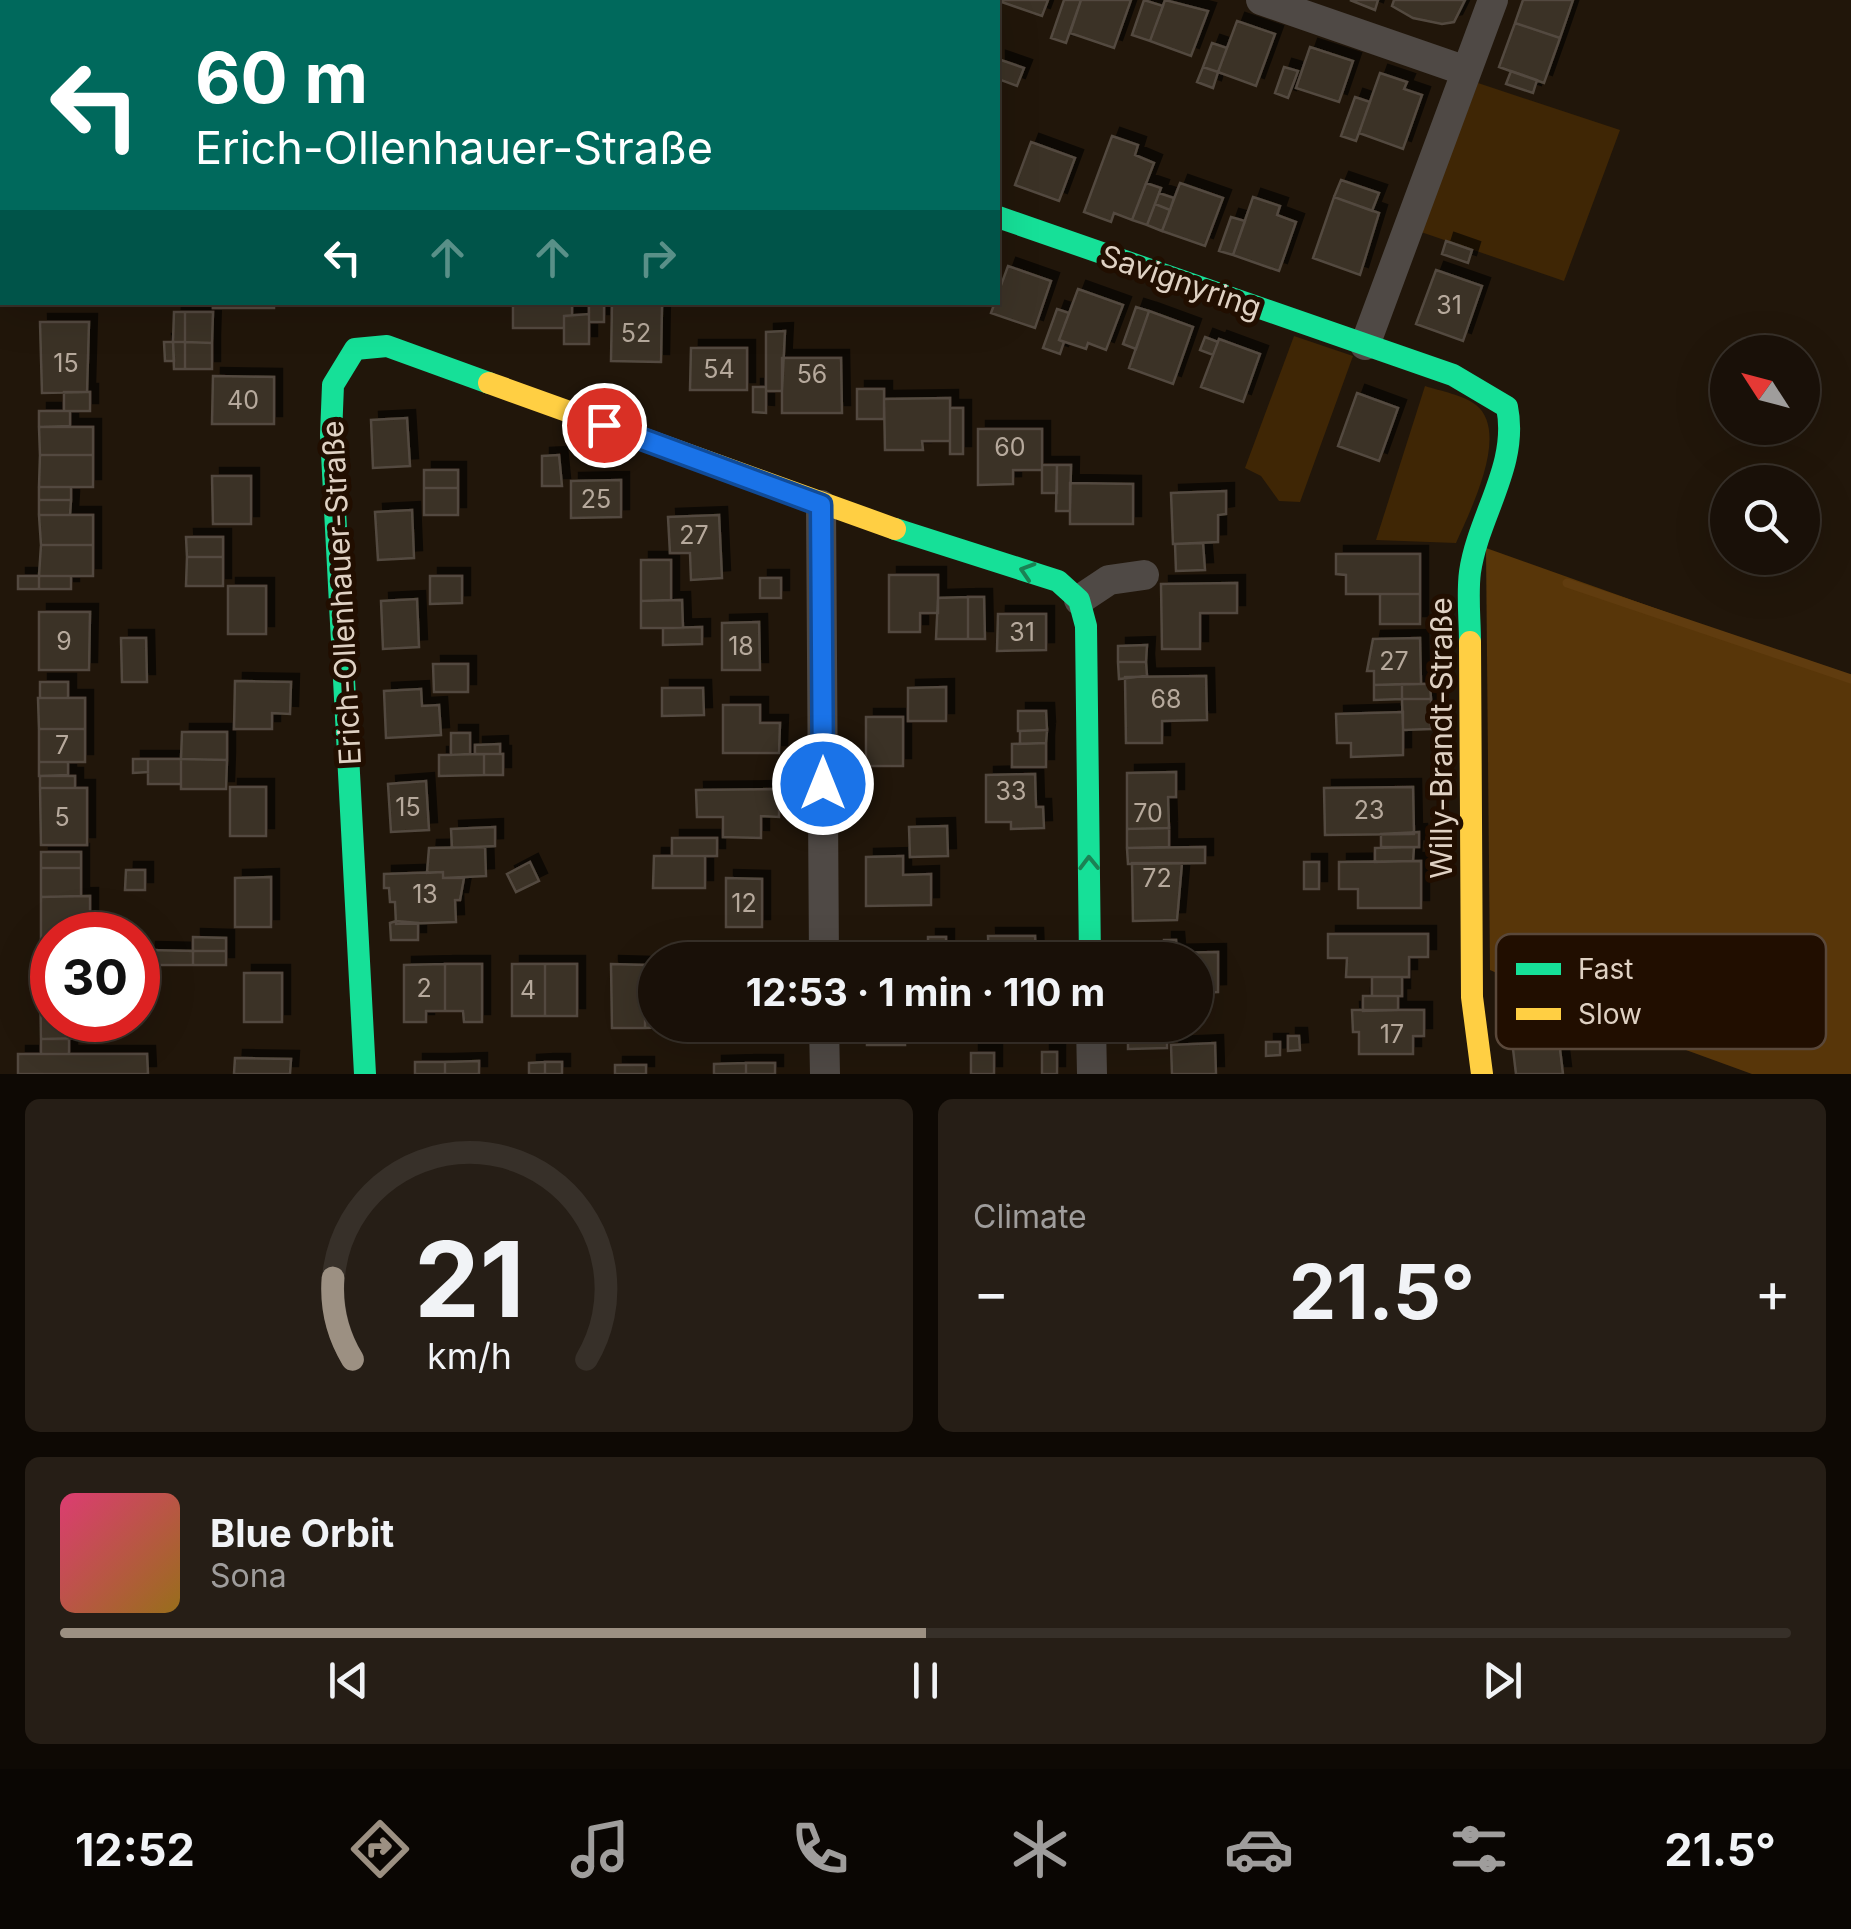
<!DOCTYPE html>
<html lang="en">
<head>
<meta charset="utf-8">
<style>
	body { margin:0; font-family:Inter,sans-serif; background:#261e16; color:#f1f3f6; height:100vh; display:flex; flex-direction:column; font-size:38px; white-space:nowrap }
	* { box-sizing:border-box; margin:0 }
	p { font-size:32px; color:#9f9d9c }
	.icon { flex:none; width:55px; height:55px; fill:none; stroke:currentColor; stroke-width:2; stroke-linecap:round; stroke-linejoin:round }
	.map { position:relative; height:1074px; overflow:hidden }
	.drawer { display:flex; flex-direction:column; gap:25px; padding:25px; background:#0e0904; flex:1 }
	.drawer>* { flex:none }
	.top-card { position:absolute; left:0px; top:0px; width:1000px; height:305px; box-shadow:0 10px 40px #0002,0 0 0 2px #373029; background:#00695c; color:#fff; overflow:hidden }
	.needle { width:65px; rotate:306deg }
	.buttons { position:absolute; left:1710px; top:335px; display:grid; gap:20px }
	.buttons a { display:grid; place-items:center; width:110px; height:110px; border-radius:50%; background:#191008; box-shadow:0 10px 40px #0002,0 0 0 2px #373029; font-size:50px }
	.speed { position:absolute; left:30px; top:912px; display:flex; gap:20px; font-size:50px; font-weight:700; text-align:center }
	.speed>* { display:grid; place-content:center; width:130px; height:130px; border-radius:50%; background:#191008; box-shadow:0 10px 40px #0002,0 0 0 2px #373029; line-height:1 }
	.speed .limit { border:15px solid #d22; background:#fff; color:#111 }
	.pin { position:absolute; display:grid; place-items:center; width:85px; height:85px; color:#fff; margin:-42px; border:5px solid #fff; border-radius:50%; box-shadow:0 2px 10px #0007 }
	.me { position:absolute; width:110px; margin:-55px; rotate:0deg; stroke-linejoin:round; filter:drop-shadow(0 0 8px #0008) }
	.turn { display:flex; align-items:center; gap:35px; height:210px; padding:0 30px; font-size:45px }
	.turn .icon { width:130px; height:130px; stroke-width:2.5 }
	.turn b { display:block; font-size:70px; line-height:85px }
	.lanes { display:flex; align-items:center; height:95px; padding:0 30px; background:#0003; justify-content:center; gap:50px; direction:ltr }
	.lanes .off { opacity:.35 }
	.big { font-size:75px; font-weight:700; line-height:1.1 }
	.drawer .card { flex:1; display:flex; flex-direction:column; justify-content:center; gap:15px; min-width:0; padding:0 35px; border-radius:15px; background:#261e16 }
	.drawer .dial { align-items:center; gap:0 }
	.dial svg { height:260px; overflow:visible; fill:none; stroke:#373029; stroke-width:7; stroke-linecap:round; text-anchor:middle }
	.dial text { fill:#f1f3f6; stroke:none }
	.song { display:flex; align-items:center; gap:30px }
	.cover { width:120px; height:120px; border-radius:15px; background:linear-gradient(135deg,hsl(340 70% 55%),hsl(40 70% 35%)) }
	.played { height:10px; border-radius:5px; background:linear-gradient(90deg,#9c9082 50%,#373029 50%) }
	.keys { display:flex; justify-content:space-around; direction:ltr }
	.heat { display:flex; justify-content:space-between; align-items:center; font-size:55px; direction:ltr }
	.drawer .tiles { flex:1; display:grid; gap:25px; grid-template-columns:1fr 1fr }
	.card:last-child { grid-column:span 2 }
	.trip { position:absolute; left:638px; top:942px; width:575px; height:100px; border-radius:50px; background:#191008; box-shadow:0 10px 40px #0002,0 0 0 2px #373029; font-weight:700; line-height:100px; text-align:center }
	.tab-bar { display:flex; height:160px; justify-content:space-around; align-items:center; background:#0a0603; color:#9f9d9c }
	.tab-bar .icon { width:70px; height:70px }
	.tab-bar .selected { color:#9c9082 }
	.tab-bar b { font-size:45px; color:#f1f3f6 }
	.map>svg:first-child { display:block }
	.green { fill:#3f2605 }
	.forest { fill:#583609 }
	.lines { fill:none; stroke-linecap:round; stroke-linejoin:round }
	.stream { stroke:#603c0f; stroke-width:9 }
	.building { fill:#3a3025; stroke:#534a3f; stroke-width:2.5; filter:url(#shadow) }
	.street { stroke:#4f4945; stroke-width:30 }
	.fast { stroke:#16e098; stroke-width:22 }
	.slow { stroke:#ffcf43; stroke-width:22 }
	.oneway { stroke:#1b8254 }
	.route-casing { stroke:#114b97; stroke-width:25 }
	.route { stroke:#1a73e8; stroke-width:18 }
	.labels { text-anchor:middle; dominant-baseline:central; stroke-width:10; stroke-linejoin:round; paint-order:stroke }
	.number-label { font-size:25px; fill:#b6a99c }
	.street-label { font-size:30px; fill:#dfd1c3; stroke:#210e00 }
	.key { fill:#210e00; stroke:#5a483a; stroke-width:2.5 }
	.key-label { font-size:28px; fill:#dfd1c3 }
</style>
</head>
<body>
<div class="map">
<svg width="1851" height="1074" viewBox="0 0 1851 1074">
	<defs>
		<filter id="shadow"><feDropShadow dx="8" dy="-8" stdDeviation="0" flood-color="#0009"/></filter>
	</defs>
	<rect width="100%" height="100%" fill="#21160a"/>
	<path class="green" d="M1478 83 1620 130 1564 281 1421 232Z
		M1294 336 1353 356 1300 502 1279 501 1261 476 1245 468Z
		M1425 386C1440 391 1464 395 1476 405 1510 432 1471 509 1456 543L1376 540Z"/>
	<path class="forest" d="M1486 548 1851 678V1074H1752L1609 1022 1490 970Z"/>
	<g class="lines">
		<path class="stream" d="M1567 583 1851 679"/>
	</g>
	<path class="building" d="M203 0H297V2H201Z
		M996 0H1048L1042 16Z
		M1064 0H1081L1066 43 1051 38Z
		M1081 0H1131L1114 48 1070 33Z
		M1144 0 1163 6 1150 41 1132 35Z
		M1165 0 1208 11 1191 56 1150 41Z
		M1350 0H1378L1375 10Z
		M1394 0H1465L1454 22 1442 24 1413 18 1392 6Z
		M1523 0H1573L1560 38 1515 23Z
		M1237 21 1275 34 1256 86 1218 72Z
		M1515 23 1560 38 1544 83 1499 67Z
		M1212 43 1227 48 1218 72 1203 67Z
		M1310 47 1353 61 1339 102 1296 88Z
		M998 59 1024 68 1017 86 998 79Z
		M1203 67 1218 72 1213 88 1197 82Z
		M1284 67 1298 71 1288 98 1275 93Z
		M1511 71 1537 80 1533 93 1506 84Z
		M1380 73 1407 82 1404 89 1422 95 1403 149 1359 133Z
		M1355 97 1370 102 1356 141 1341 136Z
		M1112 136 1138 145 1135 155 1154 163 1132 220 1114 213 1111 222 1084 212Z
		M1031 142 1075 158 1059 201 1015 185Z
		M1341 180 1379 193 1372 211 1334 197Z
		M1146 183 1161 188 1147 225 1132 220Z
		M1180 183 1223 198 1205 246 1162 231Z
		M1159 193 1174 198 1170 210 1155 204Z
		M1253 197 1280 206 1277 215 1296 222 1279 271 1233 255Z
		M1334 197 1379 213 1360 275 1313 258Z
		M1155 204 1170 210 1162 231 1147 225Z
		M1231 217 1245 221 1233 255 1219 251Z
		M1446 241 1472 250 1468 263 1442 254Z
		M1008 266 1051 281 1035 328 991 313Z
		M1436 270 1482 286 1463 341 1416 324Z
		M1078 289 1123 305 1106 350 1088 343 1086 349 1059 340Z
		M213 302H274V308H213Z
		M513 302H572V316H564V328H513Z
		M589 302H604V322H589Z
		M612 305H662L661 362 611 361Z
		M1136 307 1149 311 1136 349 1123 344Z
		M1057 309 1069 313 1059 340 1064 342 1060 354 1043 348Z
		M1149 311 1193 327 1173 384 1129 368Z
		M174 312H185V342H173Z
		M185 312H213L212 343 185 342Z
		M589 314V344H564V316Z
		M40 322H89L87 392 42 393Z
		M785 331 782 391H766V332Z
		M1205 337 1218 342 1213 355 1200 350Z
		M1219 339 1260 354 1243 402 1201 387Z
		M164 342H173L174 361H165Z
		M173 342H185V369H174Z
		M185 342 212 343V369H185Z
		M691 348H747V390H690Z
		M782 358H841L842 413H782Z
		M213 376 274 377V424H212Z
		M753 387H766V413L753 412Z
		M857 389H884V419H857Z
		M64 392H90V411H64Z
		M1357 393 1398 408 1379 461 1338 446Z
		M950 398V441H922L923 450H885L884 399Z
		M950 408H963V454H950Z
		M39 411H70V426L39 427Z
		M407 418 410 466 373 468 371 420Z
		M39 427H93V455H40Z
		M978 429H1042V470H1013V484L978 485Z
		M40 455H93V487H39Z
		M559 455 562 486H542V456Z
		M1042 465H1057V493H1042Z
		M1057 465H1071L1070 511H1056Z
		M424 470H458V488H424Z
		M212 476H251V524H213Z
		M621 480V517L571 518V481Z
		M1070 483 1133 484V524H1070Z
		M39 487H71V500H39Z
		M424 488H458V515H424Z
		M1226 491V514L1218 515V542L1173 544 1171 493Z
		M39 500H71L70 515H39Z
		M412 510 414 558 378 560 375 512Z
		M39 515H93V545H41Z
		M719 515 722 578 691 580 690 553H670L668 517Z
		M186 537H223V557H187Z
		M1203 543 1205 570 1176 571 1175 544Z
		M41 545H93V576H39Z
		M1336 554H1420V594H1346V575L1336 574Z
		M187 557H223V586H186Z
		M641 560H671V600L641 601Z
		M889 575H938V613H920V632H889Z
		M18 576H39V589H18Z
		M39 576H71V589H39Z
		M430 576H462V603L430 604Z
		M760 578H781V598H760Z
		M1237 583V613H1200V649H1162L1161 584Z
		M228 586H266V634H228Z
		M1380 594H1420V624H1380Z
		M968 597H984L985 639H968Z
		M968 597V639H936L938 598Z
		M417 599 419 647 383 649 381 601Z
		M682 600 683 628H641V601Z
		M39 612H90L89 670H39Z
		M998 614H1046V650L997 651Z
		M759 622 760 670H722V623Z
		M702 627V644L663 645V628Z
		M121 638H146L147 682H122Z
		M1420 638 1421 684 1374 685V671H1367L1373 639Z
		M1147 645 1146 662H1118V646Z
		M1118 662H1146L1147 676 1119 679Z
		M433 664H468V692H434Z
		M1206 676 1207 720 1162 721V743H1126L1125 677Z
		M235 681 291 682 290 714 272 713V729H234Z
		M40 682H68V698H40Z
		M1402 684H1430L1431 699H1402Z
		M1402 684V699L1374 700V685Z
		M946 687V721H908V688Z
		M662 688H703L704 715 662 716Z
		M421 689 422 706 439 705 441 735 386 738 384 691Z
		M38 698H85V729H39Z
		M1402 699H1431V729L1403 730Z
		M723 705H760V723H780L779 753H723Z
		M1018 711H1046L1047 730 1018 731Z
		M1403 712V755L1351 757V743H1337L1336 714Z
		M866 717H903V766H866Z
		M39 729H85V762H39Z
		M1047 730 1046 743 1020 744V731Z
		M182 732H227V760L181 759Z
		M451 733H470V754L451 755Z
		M1046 743V767H1012V744Z
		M500 744V754H475V745Z
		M484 754H503V775H484Z
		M484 754V775L439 776V755Z
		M133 759H148V772L133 773Z
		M148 759H181V784H148Z
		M181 759 227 760 226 789H181Z
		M39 762H68V775L39 776Z
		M1176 772V797H1168L1169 828 1127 829V773Z
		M1035 774 1036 807H1043L1044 828 1011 829V822H986V775Z
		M40 776H75V788H40Z
		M426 781 429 830 391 832 388 784Z
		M230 787H266V836H230Z
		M1413 787 1414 834 1325 835 1324 788Z
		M40 788H87V845H41Z
		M779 789V817L761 816V838L723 837V817H697L696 790Z
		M947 826 948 856 910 857 909 827Z
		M495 827V846L452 848 451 829Z
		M1169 828V847L1127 848V829Z
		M1419 832V847H1381V834Z
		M672 838H717V856H672Z
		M485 847 486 876 443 878V872L427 873 429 848Z
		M1205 847V863L1128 864 1127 848Z
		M1414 847 1413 861 1375 862V848Z
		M41 852H81V868H41Z
		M654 856H705V888H653Z
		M903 856V875L931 874V905L866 906V857Z
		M1421 861V908H1358V889H1339V862Z
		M530 862 539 881 516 892 507 874Z
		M1304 862H1319V889H1304Z
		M1132 863H1182L1177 920 1133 921Z
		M41 868H81V896L41 897Z
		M126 870H145V890H125Z
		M443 872V878H464L460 900H455L456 922 396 924 395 902H390L389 888H384V874Z
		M271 877V927H235V878Z
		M726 878 762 879V927H726Z
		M90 896V935H52V950H41V897Z
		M396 921 418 923V940H391L390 923Z
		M1328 934H1428V957H1409V977H1346L1347 958H1328Z
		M988 936H1035L1036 960H989Z
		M193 937 226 938V951H193Z
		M928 937H946V960H928Z
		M1164 940H1176L1177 952 1164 953Z
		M148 950 193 951V965H147Z
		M904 950H922L923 960H904Z
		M193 951H226V965H193Z
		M1218 952V992L1195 993V960H1163L1162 953Z
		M40 961H52V977H40Z
		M445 964V1011H426V1022H404V965Z
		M445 964H482V1022H464L463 1011H445Z
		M512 964H545V1016H512Z
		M545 964H577V1016H545Z
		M611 964 645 965V1028H612Z
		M645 965H655V1025L679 1027 645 1028Z
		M244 973H282V1022H244Z
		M40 977H52V1020H87V1038L41 1039Z
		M1372 977H1402V996H1372Z
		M1363 996H1398V1010L1363 1011Z
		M1352 1010H1424V1036H1413V1054H1359V1032H1353Z
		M867 1025H904L905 1045H867Z
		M1146 1025H1179V1033H1146Z
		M1557 1025 1563 1074H1516L1511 1032Z
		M1128 1033H1167V1048L1128 1049Z
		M1288 1036H1299L1300 1050 1288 1051Z
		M41 1039H69V1054H41Z
		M1266 1042H1280V1055L1266 1056Z
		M1215 1043 1216 1074H1172L1171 1045Z
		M1042 1052H1057V1074H1042Z
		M971 1053H994V1074H971Z
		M18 1054H147L148 1074H18Z
		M235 1058 291 1059 290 1074H234Z
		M479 1061V1074H445V1062Z
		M415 1062H445V1074H415Z
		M545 1062H562V1074H545Z
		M545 1062V1074H529V1063Z
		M746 1063H775V1074H746Z
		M746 1063V1074H714V1064Z
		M615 1065H646V1074H615Z"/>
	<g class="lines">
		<path class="street" d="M463 0 465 2
			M1261 0 1466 71
			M964 2 965 0
			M1365 345 1493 0
			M821 505 824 960
			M1079 600 1109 580 1144 575
			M824 1025 825 1074
			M1091 1025 1092 1074"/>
		<path class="fast" d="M998 217 1453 375 1507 407C1519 465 1478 516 1470 572 1467 594 1470 620 1470 642
			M895 529 1058 581 1079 600 1086 626 1090 960
			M365 1074 331 435 333 385 355 349 387 346 489 383"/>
		<path class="slow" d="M489 383 895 529
			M1470 642 1472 997 1482 1074"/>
	</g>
	<defs><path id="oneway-chevron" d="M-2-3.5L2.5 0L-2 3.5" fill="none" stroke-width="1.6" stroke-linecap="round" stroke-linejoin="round" transform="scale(2.5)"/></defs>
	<g class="oneway">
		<use href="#oneway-chevron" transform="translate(1027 571) rotate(-162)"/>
		<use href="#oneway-chevron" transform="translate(1089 863) rotate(-91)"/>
	</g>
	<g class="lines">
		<g class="route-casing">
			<path id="route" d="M604 425 821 505 823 784"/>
		</g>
		<use href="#route" class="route"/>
	</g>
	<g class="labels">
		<g class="number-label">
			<text x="1449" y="305">31</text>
			<text x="636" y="333">52</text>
			<text x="66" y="363">15</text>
			<text x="719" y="369">54</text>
			<text x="812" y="374">56</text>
			<text x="243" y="400">40</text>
			<text x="1010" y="447">60</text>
			<text x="596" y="499">25</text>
			<text x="694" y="535">27</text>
			<text x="1022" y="632">31</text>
			<text x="64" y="641">9</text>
			<text x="741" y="646">18</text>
			<text x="1394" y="661">27</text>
			<text x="1166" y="699">68</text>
			<text x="62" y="745">7</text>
			<text x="1011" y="791">33</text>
			<text x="408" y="807">15</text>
			<text x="1369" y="810">23</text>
			<text x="1148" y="813">70</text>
			<text x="62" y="817">5</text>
			<text x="1157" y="878">72</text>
			<text x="425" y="894">13</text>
			<text x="744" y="903">12</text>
			<text x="424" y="988">2</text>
			<text x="528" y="990">4</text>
			<text x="1392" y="1034">17</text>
		</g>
		<g class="street-label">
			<text transform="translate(1181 281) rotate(19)">Savignyring</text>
			<text transform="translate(341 593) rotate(-93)">Erich-Ollenhauer-Straße</text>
			<text transform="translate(1441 738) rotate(-90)">Willy-Brandt-Straße</text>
		</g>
	</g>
	<rect x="1496" y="934" width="330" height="115" rx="15" class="key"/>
	<rect x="1516" y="963" width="45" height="12" fill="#16e098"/>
	<rect x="1516" y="1008" width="45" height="12" fill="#ffcf43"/>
	<g class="key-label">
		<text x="1578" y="979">Fast</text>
		<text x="1578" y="1024">Slow</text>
	</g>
</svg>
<div class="buttons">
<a><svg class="needle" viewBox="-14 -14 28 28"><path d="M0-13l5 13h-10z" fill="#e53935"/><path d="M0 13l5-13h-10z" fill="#9f9d9c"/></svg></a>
<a><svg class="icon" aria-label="search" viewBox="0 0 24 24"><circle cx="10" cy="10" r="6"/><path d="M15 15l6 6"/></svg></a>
</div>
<div class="speed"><div class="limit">30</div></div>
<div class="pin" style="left:604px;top:425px;background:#d93025"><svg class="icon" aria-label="arrive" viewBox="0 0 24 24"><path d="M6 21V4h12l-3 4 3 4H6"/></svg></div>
<svg class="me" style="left:823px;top:784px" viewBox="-20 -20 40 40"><circle r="17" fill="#1a73e8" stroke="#fff" stroke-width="3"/><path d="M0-11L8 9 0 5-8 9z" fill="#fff"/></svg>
<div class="trip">12:53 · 1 min · 110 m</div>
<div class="top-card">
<div class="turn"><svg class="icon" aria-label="left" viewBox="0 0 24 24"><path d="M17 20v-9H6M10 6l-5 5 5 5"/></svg><div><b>60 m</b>Erich-Ollenhauer-Straße</div></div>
<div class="lanes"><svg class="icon" aria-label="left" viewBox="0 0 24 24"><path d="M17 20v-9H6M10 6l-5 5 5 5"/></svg><svg class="icon off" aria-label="ahead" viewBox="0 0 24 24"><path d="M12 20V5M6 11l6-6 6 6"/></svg><svg class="icon off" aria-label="ahead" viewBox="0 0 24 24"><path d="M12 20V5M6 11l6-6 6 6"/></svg><svg class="icon off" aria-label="right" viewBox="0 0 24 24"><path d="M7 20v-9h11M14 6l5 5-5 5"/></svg></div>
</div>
</div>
<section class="drawer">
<div class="tiles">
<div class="card dial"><svg viewBox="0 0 100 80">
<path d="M14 69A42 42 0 1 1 86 69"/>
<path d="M14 69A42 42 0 0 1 8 44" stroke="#9c9082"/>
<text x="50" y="56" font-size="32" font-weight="700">21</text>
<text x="50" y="72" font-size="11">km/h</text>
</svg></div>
<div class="card"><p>Climate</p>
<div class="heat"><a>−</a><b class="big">21.5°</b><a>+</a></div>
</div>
<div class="card">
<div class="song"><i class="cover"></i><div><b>Blue Orbit</b><p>Sona</p></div></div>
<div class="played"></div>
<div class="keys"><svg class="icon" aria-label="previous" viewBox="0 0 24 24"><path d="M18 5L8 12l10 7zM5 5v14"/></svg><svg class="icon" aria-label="pause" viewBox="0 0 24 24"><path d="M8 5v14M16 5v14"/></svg><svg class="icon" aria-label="next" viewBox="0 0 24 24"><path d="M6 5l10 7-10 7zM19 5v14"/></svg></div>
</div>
</div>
</section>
<nav class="tab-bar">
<b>12:52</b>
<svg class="icon selected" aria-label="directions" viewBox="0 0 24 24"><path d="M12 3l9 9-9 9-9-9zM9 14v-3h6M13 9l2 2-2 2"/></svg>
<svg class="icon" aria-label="music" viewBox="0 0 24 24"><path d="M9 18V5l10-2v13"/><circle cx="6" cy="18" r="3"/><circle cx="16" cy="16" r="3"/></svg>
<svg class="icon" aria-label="phone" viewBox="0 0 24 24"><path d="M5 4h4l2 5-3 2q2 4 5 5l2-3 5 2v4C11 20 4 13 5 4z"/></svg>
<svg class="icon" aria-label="climate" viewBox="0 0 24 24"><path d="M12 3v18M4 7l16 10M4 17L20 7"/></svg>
<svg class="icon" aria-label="car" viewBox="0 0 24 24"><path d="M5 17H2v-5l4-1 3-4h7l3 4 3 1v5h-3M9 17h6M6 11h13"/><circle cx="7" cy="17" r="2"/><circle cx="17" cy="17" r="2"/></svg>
<svg class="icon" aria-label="filters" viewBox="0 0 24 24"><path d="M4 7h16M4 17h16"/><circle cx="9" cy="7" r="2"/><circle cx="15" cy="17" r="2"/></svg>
<b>21.5°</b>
</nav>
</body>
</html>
